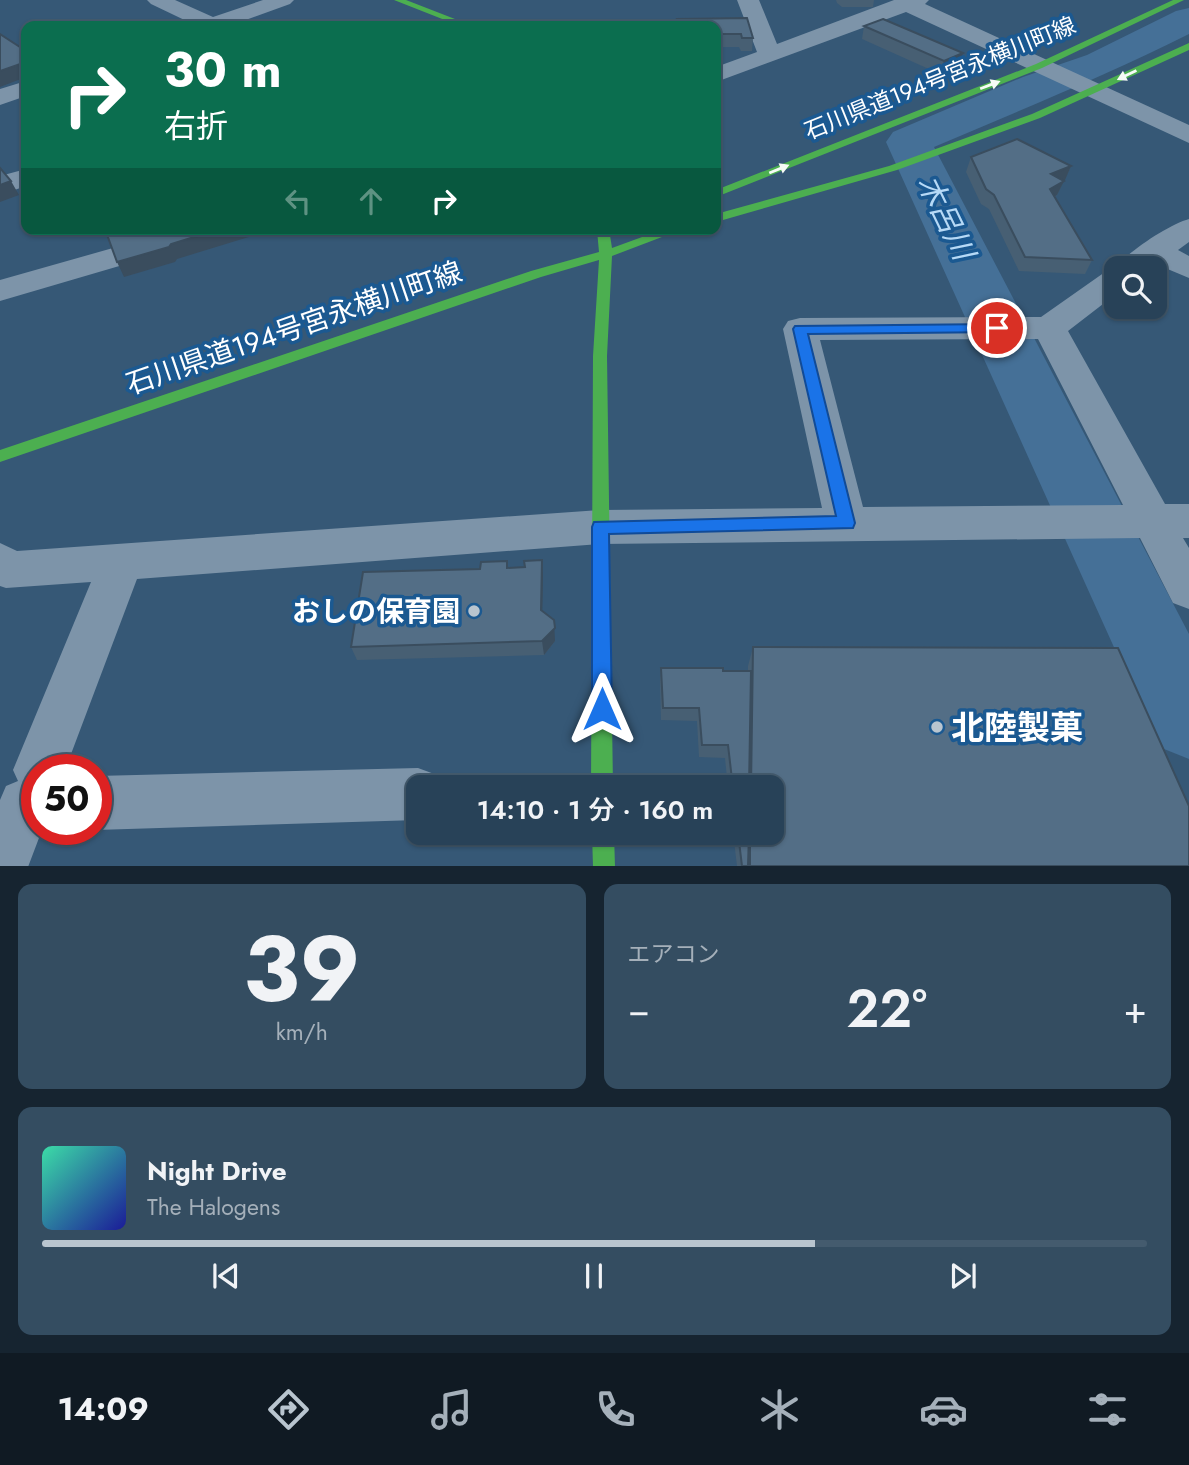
<!DOCTYPE html>
<html lang="ja">
<head>
<meta charset="utf-8">
<style>
	body { margin:0; font-family:Jost,"Noto Sans JP",sans-serif; background:#344d61; color:#f1f3f6; height:100vh; display:flex; flex-direction:column; font-size:26px; white-space:nowrap }
	* { box-sizing:border-box; margin:0 }
	p { font-size:23px; color:#a5b0ba }
	.icon { flex:none; width:38px; height:38px; fill:none; stroke:currentColor; stroke-width:2; stroke-linecap:round; stroke-linejoin:round }
	.map { position:relative; height:866px; overflow:hidden }
	.side { display:flex; flex-direction:column; gap:18px; padding:18px; background:#162430; flex:1 }
	.side>* { flex:none }
	.hud { position:absolute; left:21px; top:21px; width:700px; height:214px; border-radius:14px; box-shadow:0 2px 5px #0004,0 0 0 2px #445b6e; background:#0b6e4f; color:#fff; overflow:hidden }
	.tools { position:absolute; left:1104px; top:256px; display:grid; gap:14px }
	.tools a { display:grid; place-items:center; width:63px; height:63px; border-radius:14px; background:#284258; box-shadow:0 2px 5px #0004,0 0 0 2px #445b6e; font-size:35px }
	.speed { position:absolute; left:21px; top:754px; display:flex; gap:14px; font-size:35px; font-weight:700; text-align:center }
	.speed>* { display:grid; place-content:center; width:91px; height:91px; border-radius:50%; background:#284258; box-shadow:0 2px 5px #0004,0 0 0 2px #445b6e; line-height:1 }
	.speed .limit { border:10px solid #d22; background:#fff; color:#111 }
	.pin { position:absolute; display:grid; place-items:center; width:60px; height:60px; color:#fff; margin:-30px; border:4px solid #fff; border-radius:50%; box-shadow:0 2px 7px #0007 }
	.me { position:absolute; width:77px; margin:-38px; rotate:0deg; stroke-linejoin:round; filter:drop-shadow(0 0 5px #0008) }
	.turn { display:flex; align-items:center; gap:24px; height:147px; padding:0 28px; font-size:32px }
	.turn .icon { width:91px; height:91px; stroke-width:2.5 }
	.turn b { display:block; font-size:49px; line-height:60px }
	.lanes { display:flex; align-items:center; height:66px; padding:0 28px; background:#0003; justify-content:center; gap:35px; direction:ltr }
	.lanes .off { opacity:.35 }
	.big { font-size:52px; font-weight:600; line-height:1.1 }
	.side .tile { flex:1; display:flex; flex-direction:column; justify-content:center; gap:10px; min-width:0; padding:0 24px; border-radius:14px; background:#344d61 }
	.side .dial { align-items:center; gap:0 }
	.dial b { font-size:91px; line-height:1 }
	.song { display:flex; align-items:center; gap:21px }
	.cover { width:84px; height:84px; border-radius:10px; background:linear-gradient(135deg,hsl(160 70% 55%),hsl(240 70% 35%)) }
	.played { height:7px; border-radius:4px; background:linear-gradient(90deg,#b9c5cf 70%,#445b6e 70%) }
	.keys { display:flex; justify-content:space-around; direction:ltr }
	.heat { display:flex; justify-content:space-between; align-items:center; font-size:38px; direction:ltr }
	.side .tiles { flex:1; display:grid; gap:18px; grid-template-columns:1fr 1fr }
	.tile:last-child { grid-column:span 2 }
	.trip { position:absolute; left:406px; top:775px; width:378px; height:70px; border-radius:14px; background:#284258; box-shadow:0 2px 5px #0004,0 0 0 2px #445b6e; font-weight:600; line-height:70px; text-align:center }
	.dock { display:flex; height:112px; justify-content:space-around; align-items:center; background:#101a23; color:#a5b0ba }
	.dock .icon { width:49px; height:49px }
	.dock .active { color:#b9c5cf }
	.dock b { font-size:32px; color:#f1f3f6 }
	.map>svg:first-child { display:block }
	.lines { fill:none; stroke-linecap:round; stroke-linejoin:round }
	.river { fill:#457097; fill-rule:evenodd }
	.street { fill:#7d94a9; fill-rule:evenodd }
	.fast { fill:#4caf50; fill-rule:evenodd }
	.wall { fill:#475f73 }
	.shaded-wall { fill:#3a4d5e }
	.building { fill:#536e86; stroke:#3a4d5e; stroke-width:2 }
	.oneway { fill:#f6fbf6 }
	.route { fill:#1a73e8; stroke:#114b97; stroke-width:2 }
	.poi-dot { fill:#b9c5cf; stroke:#1b5991; stroke-width:2.5 }
	.labels { text-anchor:middle; dominant-baseline:central; stroke-width:7; stroke-linejoin:round; paint-order:stroke }
	.far-street-label { font-size:23px; fill:#fff; stroke:#1b5991 }
	.street-label { font-size:28px; fill:#fff; stroke:#1b5991 }
	.poi-label { font-size:28px; font-weight:bold; fill:#fff; stroke:#1b5991; text-anchor:end }
	.water-label { font-size:30px; font-style:italic; fill:#b6d9f6; stroke:#1b5991 }
	.near-poi-label { font-size:33px; font-weight:bold; fill:#fff; stroke:#1b5991; text-anchor:start }
</style>
</head>
<body>
<div class="map">
<svg width="1189" height="867" viewBox="0 0 1189 867">
	<rect width="100%" height="100%" fill="#365876"/>
	<g class="lines">
		<path class="river" d="M1189 8V34C1106 76 1020 110 934 147L1189 634V759L1159 747 886 142 893 132 1023 77 1087 55 1176 11Z"/>
		<path class="street" d="M147 0H175L213 17 263 0H294L290 4 229 26H197L151 4Z
			M737 0H759L777 44 894 0H929L925 4 1189 125V143L906 12 716 82V67L757 52Z
			M26 81V96L0 105V89Z
			M26 169V186L0 195V176Z
			M1189 219V242L1178 250 1189 256V278L1158 265 1153 268H1116C1127 252 1170 224 1189 219Z
			M180 229H229L225 235 0 301V280Z
			M1116 269V294L1068 331 1165 504H1189V538H1183L1189 548V609L1173 603 1140 538 600 544 137 579 65 770H37V830H42L28 867H0V800L6 786 18 781 13 770 91 582 6 588 0 586V543L17 551 600 510 822 508 783 329 788 321 800 318 1041 317 1105 272ZM1038 339 1123 505 863 507 820 340Z
			M418 768 437 775 442 788H418V820L96 830V776Z"/>
		<path class="fast" d="M394 0H406L473 26H460Z
			M1173 0H1184L1042 68 716 197V190L1036 64Z
			M1189 43V50L1040 118 897 170 716 222V214L889 166 1032 114Z
			M609 229 612 248 664 229H683L612 256 607 356 613 788H591L593 356 599 260 541 277 0 462V450L531 271 599 252 597 230Z
			M592 833H614L615 867H593Z"/>
	</g>
	<path class="wall" d="M836 0H874L873 7H842L837 3Z
		M747 18 753 38 752 51H741L739 47H716V26H677V19Z
		M864 26 959 66 940 74 862 39Z
		M971 157 1071 166 1057 195 1055 197 1092 260 1085 274 1019 271 989 209 981 204 966 172Z
		M507 568 543 575 542 611 555 641 544 655 357 660 351 647 480 569Z
		M753 647 1189 866H737L733 833H772V788H728L725 758 699 757 697 721 661 720 660 682 661 668 723 671H748V666Z"/>
	<path class="shaded-wall" d="M963 53 959 66 940 74 944 61Z
		M26 62V77L0 87V71Z
		M1071 166 1065 180 1045 188 1051 174Z
		M11 181 19 195 0 202V185Z
		M1064 181 1057 195 1044 203 1050 189Z
		M220 229H264L265 232 177 259 175 262 124 277 117 262 171 244Z
		M268 229H285L269 234Z
		M542 560 543 575 542 624 541 610Z
		M554 620 555 641 544 655 542 641Z"/>
	<path class="building" d="M747 18 753 38H742L741 34H716V26H679L677 19Z
		M883 19 963 53 944 61 864 26Z
		M0 34 26 51V62L0 71Z
		M1017 139 1071 166 1051 174 1064 181 1050 189 1092 260 1025 257 994 195 986 189 971 157Z
		M0 168 11 181 0 185Z
		M105 229H220L171 244 169 247 117 262Z
		M542 560 541 610 554 620 555 628 542 641 351 647 363 572 480 569 481 562 507 561V568L525 567 524 561Z
		M753 647 1118 648 1189 806V866H750V833H772V788H751Z
		M661 668H723V671H751L749 788H733L728 745H702L699 708H663Z
		M738 833H749L748 866H742Z"/>
	<defs><path id="oneway-solid" d="M-6-.8H1V-3.2L6.5 0L1 3.2V.8H-6Z" transform="scale(1.75)"/></defs>
	<g class="oneway">
		<use href="#oneway-solid" transform="translate(1127 75) rotate(154)"/>
		<use href="#oneway-solid" transform="translate(990 85) rotate(-21)"/>
		<use href="#oneway-solid" transform="translate(779 169) rotate(-22)"/>
	</g>
	<path class="route" d="M997 324 1002 325V332L808 334 855 523 853 528 609 534 612 709 609 716 602 719 595 716 592 709V527L594 522 836 516 793 329 795 326Z"/>
	<g class="poi-dot">
		<circle cx="474" cy="611" r="7"/>
		<circle cx="937" cy="727" r="7"/>
	</g>
	<g class="labels">
		<g class="far-street-label">
			<text transform="translate(940 78) rotate(-22)">石川県道194号宮永横川町線</text>
		</g>
		<g class="street-label">
			<text transform="translate(294 328) rotate(-19)">石川県道194号宮永横川町線</text>
		</g>
		<g class="poi-label">
			<text x="460" y="611">おしの保育園</text>
		</g>
		<g class="water-label">
			<text transform="translate(946 217) rotate(64)">木呂川</text>
		</g>
		<g class="near-poi-label">
			<text x="951" y="727">北陸製菓</text>
		</g>
	</g>
</svg>
<div class="tools">
<a><svg class="icon" aria-label="search" viewBox="0 0 24 24"><circle cx="10" cy="10" r="6"/><path d="M15 15l6 6"/></svg></a>
</div>
<div class="speed"><div class="limit">50</div></div>
<div class="pin" style="left:997px;top:328px;background:#d93025"><svg class="icon" aria-label="arrive" viewBox="0 0 24 24"><path d="M6 21V4h12l-3 4 3 4H6"/></svg></div>
<svg class="me" style="left:602px;top:709px" viewBox="-20 -20 40 40"><path d="M0-17L14 15 0 8-14 15z" fill="#1a73e8" stroke="#fff" stroke-width="4"/></svg>
<div class="trip">14:10 · 1 分 · 160 m</div>
<div class="hud">
<div class="turn"><svg class="icon" aria-label="right" viewBox="0 0 24 24"><path d="M7 20v-9h11M14 6l5 5-5 5"/></svg><div><b>30 m</b>右折</div></div>
<div class="lanes"><svg class="icon off" aria-label="left" viewBox="0 0 24 24"><path d="M17 20v-9H6M10 6l-5 5 5 5"/></svg><svg class="icon off" aria-label="ahead" viewBox="0 0 24 24"><path d="M12 20V5M6 11l6-6 6 6"/></svg><svg class="icon" aria-label="right" viewBox="0 0 24 24"><path d="M7 20v-9h11M14 6l5 5-5 5"/></svg></div>
</div>
</div>
<section class="side">
<div class="tiles">
<div class="tile dial"><b>39</b><p>km/h</p></div>
<div class="tile"><p>エアコン</p>
<div class="heat"><a>−</a><b class="big">22°</b><a>+</a></div>
</div>
<div class="tile">
<div class="song"><i class="cover"></i><div><b>Night Drive</b><p>The Halogens</p></div></div>
<div class="played"></div>
<div class="keys"><svg class="icon" aria-label="previous" viewBox="0 0 24 24"><path d="M18 5L8 12l10 7zM5 5v14"/></svg><svg class="icon" aria-label="pause" viewBox="0 0 24 24"><path d="M8 5v14M16 5v14"/></svg><svg class="icon" aria-label="next" viewBox="0 0 24 24"><path d="M6 5l10 7-10 7zM19 5v14"/></svg></div>
</div>
</div>
</section>
<nav class="dock">
<b>14:09</b>
<svg class="icon active" aria-label="directions" viewBox="0 0 24 24"><path d="M12 3l9 9-9 9-9-9zM9 14v-3h6M13 9l2 2-2 2"/></svg>
<svg class="icon" aria-label="music" viewBox="0 0 24 24"><path d="M9 18V5l10-2v13"/><circle cx="6" cy="18" r="3"/><circle cx="16" cy="16" r="3"/></svg>
<svg class="icon" aria-label="phone" viewBox="0 0 24 24"><path d="M5 4h4l2 5-3 2q2 4 5 5l2-3 5 2v4C11 20 4 13 5 4z"/></svg>
<svg class="icon" aria-label="climate" viewBox="0 0 24 24"><path d="M12 3v18M4 7l16 10M4 17L20 7"/></svg>
<svg class="icon" aria-label="car" viewBox="0 0 24 24"><path d="M5 17H2v-5l4-1 3-4h7l3 4 3 1v5h-3M9 17h6M6 11h13"/><circle cx="7" cy="17" r="2"/><circle cx="17" cy="17" r="2"/></svg>
<svg class="icon" aria-label="filters" viewBox="0 0 24 24"><path d="M4 7h16M4 17h16"/><circle cx="9" cy="7" r="2"/><circle cx="15" cy="17" r="2"/></svg>
</nav>
</body>
</html>
